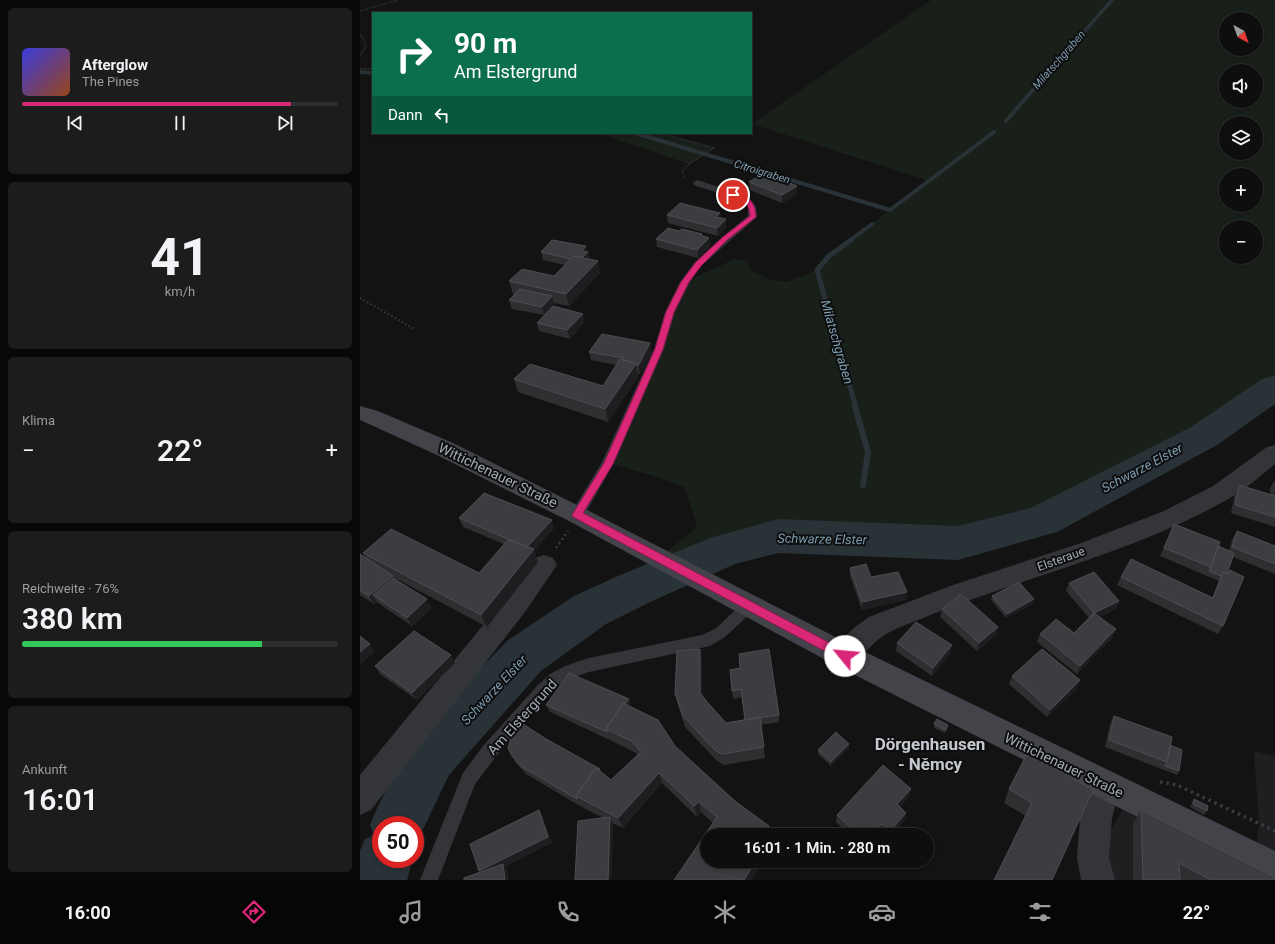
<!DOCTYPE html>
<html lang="de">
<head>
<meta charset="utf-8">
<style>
	body { margin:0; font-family:Roboto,sans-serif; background:#1c1c1d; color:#f1f3f6; height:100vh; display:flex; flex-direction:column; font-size:15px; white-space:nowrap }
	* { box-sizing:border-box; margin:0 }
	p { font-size:13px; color:#9b9c9e }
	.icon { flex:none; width:22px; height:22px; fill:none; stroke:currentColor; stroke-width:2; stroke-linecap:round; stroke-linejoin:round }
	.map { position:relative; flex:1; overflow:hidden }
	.panel { display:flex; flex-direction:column; gap:8px; padding:8px; background:#080808; width:360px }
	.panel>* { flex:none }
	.top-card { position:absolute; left:12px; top:12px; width:380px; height:122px; border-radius:0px; box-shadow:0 2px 6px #0003,0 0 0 1px #2e2e2f; background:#0b6e4f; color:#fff; overflow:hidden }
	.needle { width:26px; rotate:140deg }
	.buttons { position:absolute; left:859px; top:12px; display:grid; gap:8px }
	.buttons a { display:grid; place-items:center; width:44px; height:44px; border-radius:50%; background:#0e0e0f; box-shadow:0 2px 6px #0003,0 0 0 1px #2e2e2f; font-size:20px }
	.speed { position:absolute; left:12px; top:816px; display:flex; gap:8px; font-size:20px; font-weight:700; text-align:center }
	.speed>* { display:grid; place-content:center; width:52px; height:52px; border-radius:50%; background:#0e0e0f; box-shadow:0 2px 6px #0003,0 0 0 1px #2e2e2f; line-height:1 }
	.speed .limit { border:6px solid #d22; background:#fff; color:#111 }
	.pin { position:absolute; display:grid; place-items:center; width:34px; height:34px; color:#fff; margin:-17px; border:2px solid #fff; border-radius:50%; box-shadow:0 1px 4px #0007 }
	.me { position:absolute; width:44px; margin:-22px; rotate:298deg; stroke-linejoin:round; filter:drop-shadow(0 0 3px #0008) }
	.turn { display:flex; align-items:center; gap:14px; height:84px; padding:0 16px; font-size:18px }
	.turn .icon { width:52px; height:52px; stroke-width:2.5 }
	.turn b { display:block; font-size:28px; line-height:34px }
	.then { display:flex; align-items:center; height:38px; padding:0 16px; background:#0003; gap:8px; font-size:15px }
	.big { font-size:30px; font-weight:600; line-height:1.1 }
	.panel .card { flex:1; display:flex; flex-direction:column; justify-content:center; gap:6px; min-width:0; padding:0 14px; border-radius:6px; background:#1c1c1d }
	.panel .dial { align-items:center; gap:0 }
	.dial b { font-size:52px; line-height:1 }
	.song { display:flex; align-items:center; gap:12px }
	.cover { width:48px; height:48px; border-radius:6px; background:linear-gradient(135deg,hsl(240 70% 55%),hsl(20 70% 35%)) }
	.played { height:4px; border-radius:2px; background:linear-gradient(90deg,#db2777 85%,#2e2e2f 85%) }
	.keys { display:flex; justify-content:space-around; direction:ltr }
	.heat { display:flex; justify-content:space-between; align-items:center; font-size:22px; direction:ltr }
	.charge { height:6px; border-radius:3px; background:linear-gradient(90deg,#34c759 76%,#2e2e2f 0) }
	.trip { position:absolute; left:340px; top:828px; width:234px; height:40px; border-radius:20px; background:#0e0e0f; box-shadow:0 2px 6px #0003,0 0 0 1px #2e2e2f; font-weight:600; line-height:40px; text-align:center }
	.tabs { display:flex; height:64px; justify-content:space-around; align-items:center; background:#060606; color:#9b9c9e }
	.tabs .icon { width:28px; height:28px }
	.tabs .active { color:#db2777 }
	.tabs b { font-size:18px; color:#f1f3f6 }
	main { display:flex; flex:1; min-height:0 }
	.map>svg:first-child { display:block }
	.built { fill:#1f1f21 }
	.green { fill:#191f19; fill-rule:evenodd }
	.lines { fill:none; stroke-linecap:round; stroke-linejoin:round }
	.stream-far3 { stroke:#293337; stroke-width:3.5 }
	.stream-far2 { stroke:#293337; stroke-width:4 }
	.stream-far1 { stroke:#293337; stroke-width:5 }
	.stream { stroke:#293337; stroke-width:6 }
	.river { fill:#293337; fill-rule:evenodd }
	.path-far3 { stroke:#3a3c40; stroke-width:1.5; stroke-dasharray:1 1.5; stroke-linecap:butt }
	.path-far2 { stroke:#3a3c40; stroke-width:2; stroke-dasharray:1.5 2.5; stroke-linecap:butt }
	.path-far1 { stroke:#3a3c40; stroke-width:2.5; stroke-dasharray:2 3; stroke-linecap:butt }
	.path { stroke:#3a3c40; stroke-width:3.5; stroke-dasharray:2.5 4; stroke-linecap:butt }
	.service { fill:#343539; fill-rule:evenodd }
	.minor { fill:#343539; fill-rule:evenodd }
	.secondary { fill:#424449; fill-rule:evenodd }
	.wall { fill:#2f2f32 }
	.shaded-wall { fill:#1e1e20 }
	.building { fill:#3b3d40; stroke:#4c4e52 }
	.route { fill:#db2777; stroke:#8e194d }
	.labels { text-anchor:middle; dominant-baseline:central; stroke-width:4; stroke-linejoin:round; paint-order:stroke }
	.far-water-label { font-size:11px; font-style:italic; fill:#7c9caf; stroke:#0e0e0f }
	.street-label { font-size:12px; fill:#a4abb4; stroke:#0e0e0f }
	.water-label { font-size:13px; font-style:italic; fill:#7c9caf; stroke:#0e0e0f }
	.near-street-label { font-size:14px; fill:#a4abb4; stroke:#0e0e0f }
	.near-quarter-label { font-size:17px; font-weight:bold; fill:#c5c9d0; stroke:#0e0e0f }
</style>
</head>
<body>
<main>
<section class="panel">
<div class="card">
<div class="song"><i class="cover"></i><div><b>Afterglow</b><p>The Pines</p></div></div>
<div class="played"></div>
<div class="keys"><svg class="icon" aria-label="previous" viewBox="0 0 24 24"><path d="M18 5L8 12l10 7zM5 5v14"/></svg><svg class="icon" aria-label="pause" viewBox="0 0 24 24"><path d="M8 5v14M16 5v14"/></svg><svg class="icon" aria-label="next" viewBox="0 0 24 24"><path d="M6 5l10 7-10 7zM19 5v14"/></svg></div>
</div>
<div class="card dial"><b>41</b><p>km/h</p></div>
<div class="card"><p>Klima</p>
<div class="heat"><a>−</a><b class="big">22°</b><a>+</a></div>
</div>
<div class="card"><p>Reichweite · 76%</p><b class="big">380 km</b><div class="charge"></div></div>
<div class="card"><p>Ankunft</p><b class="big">16:01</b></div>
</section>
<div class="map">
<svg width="915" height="880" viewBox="0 0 915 880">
	<rect width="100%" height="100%" fill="#131314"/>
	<path class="built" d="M894 751 915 756V880H738L733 858 763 810 892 877 899 826Z"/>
	<path class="green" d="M571 0H915V387L844 436 682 521 598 543 418 536 365 550 323 571 299 558 337 527 325 487 294 476 248 463 325 282 375 259 387 261 391 270 410 280 427 282 457 270 469 256 569 181 392 124ZM866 19H896V49H866ZM866 71H896V101H866ZM866 123H896V153H866ZM866 175H896V205H866ZM866 227H896V257H866Z
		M237 133H301L354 148 329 164Z"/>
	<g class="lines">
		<path class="stream-far3" d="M0 72 13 73
			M658 107 752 0"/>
		<path class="stream-far2" d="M646 121 659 106
			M275 133 530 210 634 132
			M489 241 512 224"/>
		<path class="stream-far1" d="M491 240 469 256 457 270 496 408"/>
		<path class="stream" d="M495 407 508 452 503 485"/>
		<path class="river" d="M915 375V404L857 445 697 532 598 560 418 553 375 564 290 602 246 624 181 671 89 775 56 844 55 845V825H21V859H53L47 880H0V851L5 839 14 835 10 825 18 806 53 739 147 641 214 596 258 576 350 538 418 519 598 526 671 508 831 427 902 379Z"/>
		<path class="path-far3" d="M0 11 38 0
			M0 35 2 36 6 46 0 55
			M0 69H13
			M301 133 354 148 329 164 322 171 325 178"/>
		<path class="path-far2" d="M0 298 54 329"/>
		<path class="path-far1" d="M196 548 208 531"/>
		<path class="path" d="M800 782 817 785 915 831"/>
		<path class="service" d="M337 180 389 197 396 207 397 217 341 266 330 282 315 312 304 349 254 463 222 519 217 520 212 519 210 515 242 462 294 349 305 312 320 282 335 262 362 237 388 216V207L383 201 334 185 333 183Z
			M389 600 394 602 396 606 394 610 365 637 350 646 229 672 214 677 200 684 187 696 135 758 115 784 78 880H60L103 773 123 746 177 686 190 674 205 666 229 658 342 635 355 629 384 602Z"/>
		<path class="minor" d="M915 445V464C898 478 881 493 861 503 768 554 665 577 568 616 552 623 533 628 519 639 506 649 500 663 485 668L475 665 471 656C479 640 494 627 509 617L593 585 721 543 804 511 853 486 907 447Z
			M184 555 193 558 197 565 165 612 11 810 0 815V775L147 596 175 558Z
			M746 770 757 774 761 785 752 818 749 858 755 880H721L717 858 720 818 735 774Z"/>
		<path class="secondary" d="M0 406 18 411 93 443 225 509 495 647 915 851V880H903L475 665 209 521 77 455 0 420Z"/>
	</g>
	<path class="wall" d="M389 182 437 194 422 203 390 190Z
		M307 215 361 218 366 227 358 236 308 223Z
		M342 236 349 238 350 246 338 258 297 247 296 239Z
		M181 252H228L230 259 238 261 240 273 209 306 194 303V304L184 315 152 309 149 300 155 294H153L149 281 194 276 205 265 183 260Z
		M225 322 210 339 179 331 177 323Z
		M229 352H292L280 374H278V377L248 422 158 392 154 379 243 386 257 365 231 360Z
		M915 480V527L871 513 875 493 879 485 910 494V488Z
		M99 518 194 528 174 551 178 562 127 627 33 577 72 608 52 626 18 603 17 602 14 604 0 595V554L7 559 3 553 119 573 144 544 103 527Z
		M814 524 858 546 869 551 872 540 877 531 915 546V574L873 557 867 574 870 570 863 626 858 634 757 585 761 577 852 598 859 581 800 556Z
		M490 568 511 577 547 592 546 600 502 610 490 576Z
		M709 583 759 601 756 609 740 617 753 637 717 674 677 642 680 634 714 633 729 618 706 591Z
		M632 596 674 599 673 604 646 618 631 600Z
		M582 609 638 627 636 635 617 651 580 617Z
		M537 643 590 654 572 676 536 651Z
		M342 660V696L348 703 366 723 385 720 382 697 373 699 370 670 419 715V722L401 725 405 758 364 765 357 761 325 727 318 705 315 693Z
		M95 663 57 700 20 674 15 666Z
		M652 676 720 680 717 688 687 717 649 684Z
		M186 705 271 707 315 746 376 802 409 826V835H347V861H399L400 866 391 880H314L353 823 341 812 337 817 302 783 263 828 252 823 253 824 251 880H215L243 818 220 806 166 774 156 763 152 756 186 739 240 769 241 772 251 780 277 755 276 753 250 740 190 712Z
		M754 716 810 745 819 771 817 775 745 747 750 724Z
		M574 724 587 729 585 733 574 728Z
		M489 748 471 766 458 754V750Z
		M668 752 692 880 666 816 644 803 649 789Z
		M551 789 549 796 540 807 545 820 531 835H526L521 830 517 835H490L476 822 477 815Z
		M834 799 847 811 844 815 830 807Z
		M781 810 915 880H773V824Z"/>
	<path class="shaded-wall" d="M437 186V194L422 203V195Z
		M360 213 361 221 356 217Z
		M366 219V227L358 236 357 228Z
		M349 238 350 246 338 258 337 250Z
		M226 246 230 260 222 269V251Z
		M238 261 240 273 209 306 206 294Z
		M192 296 194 304 184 315 182 307Z
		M223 314 225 322 210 339 207 330Z
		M290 343 292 352 280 374 278 366Z
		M276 364 278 377 248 422 245 409Z
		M192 520 194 528 174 551 178 562 127 627 121 615 167 547Z
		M33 576 37 585 13 595 17 602 14 604 9 596Z
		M547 592 546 600 502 610V602Z
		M67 599 72 608 52 626 47 618Z
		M674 599 673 604 646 618 647 614Z
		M759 601 756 609 731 621 734 613Z
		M638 627 636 635 617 651 619 643Z
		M756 629 753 637 717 674 720 666Z
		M10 644 15 652 0 665V652Z
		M592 645 590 654 572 676 573 668Z
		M340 649 342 660 343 704 340 693Z
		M91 655 95 663 57 700 52 693Z
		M720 680 717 688 687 717 690 710Z
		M269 699 271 707 248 730Z
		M489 744V748L471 766V762Z
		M299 773 302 783 263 828 258 818Z
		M551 789 549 796 536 811 537 804Z
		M339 802 341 812 337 817 334 806Z
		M179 810 183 817 192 843 145 867 148 871 149 880 124 877 119 871Z
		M546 813 545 820 531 835H529L530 831Z
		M250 817 253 824 251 880H248Z
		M522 824 521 830 517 835H512Z
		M409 826V835H402Z
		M396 861H399L400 866 391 880H384Z"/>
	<path class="building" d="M404 173 437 186 422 195 389 182Z
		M320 203 360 213 356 217 366 219 357 228 307 215Z
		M308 228 319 231 322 229 342 234 340 235 349 238 337 250 296 239Z
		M192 240 226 246 222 251 228 252 223 257 214 256 211 259 181 252Z
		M214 256 238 261 206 294 149 281 162 269 194 276Z
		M160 289 192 296 182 307 149 300Z
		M193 306 223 314 207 330 177 323Z
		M242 334 290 343 278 366 276 365V364L263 360 264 358 229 352Z
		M260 359 276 364 245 409 154 379 170 364 243 386Z
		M879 485 915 496V517L875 505Z
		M124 493 192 520 167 547 99 518Z
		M814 524 860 542 851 567 804 548Z
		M31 529 119 573 148 540 174 549 121 615 3 553Z
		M877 531 915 546V564L872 547Z
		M858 546 874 553 867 574 863 572 861 576 849 571 851 567Z
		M0 554 33 576 9 596 0 590Z
		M771 559 853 598 863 572 868 574 870 570 884 577 863 626 761 577Z
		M506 564 511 577 538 572 547 592 502 602 490 568Z
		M734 572 759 601 734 613 709 583Z
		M33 578 67 599 47 618 13 595Z
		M659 582 674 599 647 614 632 596Z
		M601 594 638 627 619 643 582 609Z
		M734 613 756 629 720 666 680 634 696 619 714 633Z
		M556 622 592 645 573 668 537 643Z
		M54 631 91 655 52 693 15 666Z
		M0 636 10 644 0 652Z
		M340 649V693L348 703 366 723 400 717 404 747 362 754 355 750 323 716 315 693 317 651Z
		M409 649 419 715 385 720 381 689 372 691 370 670 380 668 379 654Z
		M682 649 720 680 690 710 652 676Z
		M209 673 269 699 265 704 263 703 246 729 247 732 186 705Z
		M263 703 298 720 315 746 376 802 409 826 402 835H347V861H396L384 880H376L373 878 372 880H314L357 817 339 802 334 806 299 773 258 818 216 796 236 768 251 780 281 752 273 742 246 729Z
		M754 716 812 737 807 762 749 740Z
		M577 719 588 725 586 730 574 724Z
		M163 724 186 739 240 769 239 770 236 768 216 796 217 799 162 767 152 756 148 748 150 741Z
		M476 732 489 744 471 762 458 750Z
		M810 745 822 750 819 771 805 766 807 762Z
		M668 752 733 790 692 880H634L672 803 649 789Z
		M523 765 551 789 537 804 546 813 530 831 522 824 512 835H498L477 815Z
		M834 799 848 806 847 811 833 804Z
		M179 810 188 837 119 871 110 844Z
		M781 810 915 877V880H851L819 863 820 880H783Z
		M250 817 248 880H215L218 821Z
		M143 864 145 880H104V878Z"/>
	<path class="route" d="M373 193C389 197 395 200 396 217L367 240 341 266 329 282 314 312 303 349 253 464 223 513 489 653 491 656 489 660 485 662 213 517 212 515 244 463 295 349 306 312 321 282 336 262 363 237 390 216C389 202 384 201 371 196L370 195Z"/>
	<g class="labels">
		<g class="far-water-label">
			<text transform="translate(699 60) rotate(-49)">Milatschgraben</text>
			<text transform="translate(402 172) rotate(17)">Citroigraben</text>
		</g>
		<g class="street-label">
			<text transform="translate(701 559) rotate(-20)">Elsteraue</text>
		</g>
		<g class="water-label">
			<text transform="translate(477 342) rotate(74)">Milatschgraben</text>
			<text transform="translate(782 468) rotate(-28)">Schwarze Elster</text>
			<text transform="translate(462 539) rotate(1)">Schwarze Elster</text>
			<text transform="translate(134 690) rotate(-47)">Schwarze Elster</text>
		</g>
		<g class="near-street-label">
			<text transform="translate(138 475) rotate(26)">Wittichenauer Straße</text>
			<text transform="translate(162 717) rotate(-48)">Am Elstergrund</text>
			<text transform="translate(704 765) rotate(26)">Wittichenauer Straße</text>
		</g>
		<g class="near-quarter-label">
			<text x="570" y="744">Dörgenhausen<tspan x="570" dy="20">- Němcy</tspan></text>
		</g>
	</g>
</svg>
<div class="buttons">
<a><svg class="needle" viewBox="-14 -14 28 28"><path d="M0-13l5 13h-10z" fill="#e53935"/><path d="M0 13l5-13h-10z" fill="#9b9c9e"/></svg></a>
<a><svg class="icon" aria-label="sound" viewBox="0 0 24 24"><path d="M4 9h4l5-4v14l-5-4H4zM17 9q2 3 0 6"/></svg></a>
<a><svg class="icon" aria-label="layers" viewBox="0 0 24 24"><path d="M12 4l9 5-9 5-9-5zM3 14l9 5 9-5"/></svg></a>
<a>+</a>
<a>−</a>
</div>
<div class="speed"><div class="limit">50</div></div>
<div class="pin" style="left:373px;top:195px;background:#d93025"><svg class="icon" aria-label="arrive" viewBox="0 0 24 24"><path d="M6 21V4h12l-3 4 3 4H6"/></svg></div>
<svg class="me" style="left:485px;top:656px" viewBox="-20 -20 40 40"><circle r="19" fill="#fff"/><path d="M0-13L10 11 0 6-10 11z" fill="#db2777"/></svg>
<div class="trip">16:01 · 1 Min. · 280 m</div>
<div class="top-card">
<div class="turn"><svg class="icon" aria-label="right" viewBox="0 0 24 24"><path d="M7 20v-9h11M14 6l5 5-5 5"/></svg><div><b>90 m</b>Am Elstergrund</div></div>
<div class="then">Dann<svg class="icon" aria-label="left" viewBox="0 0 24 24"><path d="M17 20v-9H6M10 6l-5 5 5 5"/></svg></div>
</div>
</div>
</main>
<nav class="tabs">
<b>16:00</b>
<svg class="icon active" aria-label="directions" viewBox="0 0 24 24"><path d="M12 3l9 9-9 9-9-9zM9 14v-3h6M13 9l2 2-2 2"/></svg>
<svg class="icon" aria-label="music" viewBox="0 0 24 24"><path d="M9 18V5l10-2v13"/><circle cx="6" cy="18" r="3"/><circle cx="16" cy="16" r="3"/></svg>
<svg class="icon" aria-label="phone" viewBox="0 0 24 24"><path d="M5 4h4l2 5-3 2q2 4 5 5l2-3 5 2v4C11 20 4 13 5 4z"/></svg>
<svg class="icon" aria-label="climate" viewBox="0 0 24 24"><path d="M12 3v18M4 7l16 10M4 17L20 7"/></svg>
<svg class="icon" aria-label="car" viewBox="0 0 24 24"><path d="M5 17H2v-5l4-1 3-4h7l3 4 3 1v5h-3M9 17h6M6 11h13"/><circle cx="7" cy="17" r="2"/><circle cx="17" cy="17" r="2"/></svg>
<svg class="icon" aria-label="filters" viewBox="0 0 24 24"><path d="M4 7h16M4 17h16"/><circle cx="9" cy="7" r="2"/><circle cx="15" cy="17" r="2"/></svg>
<b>22°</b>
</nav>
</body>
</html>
